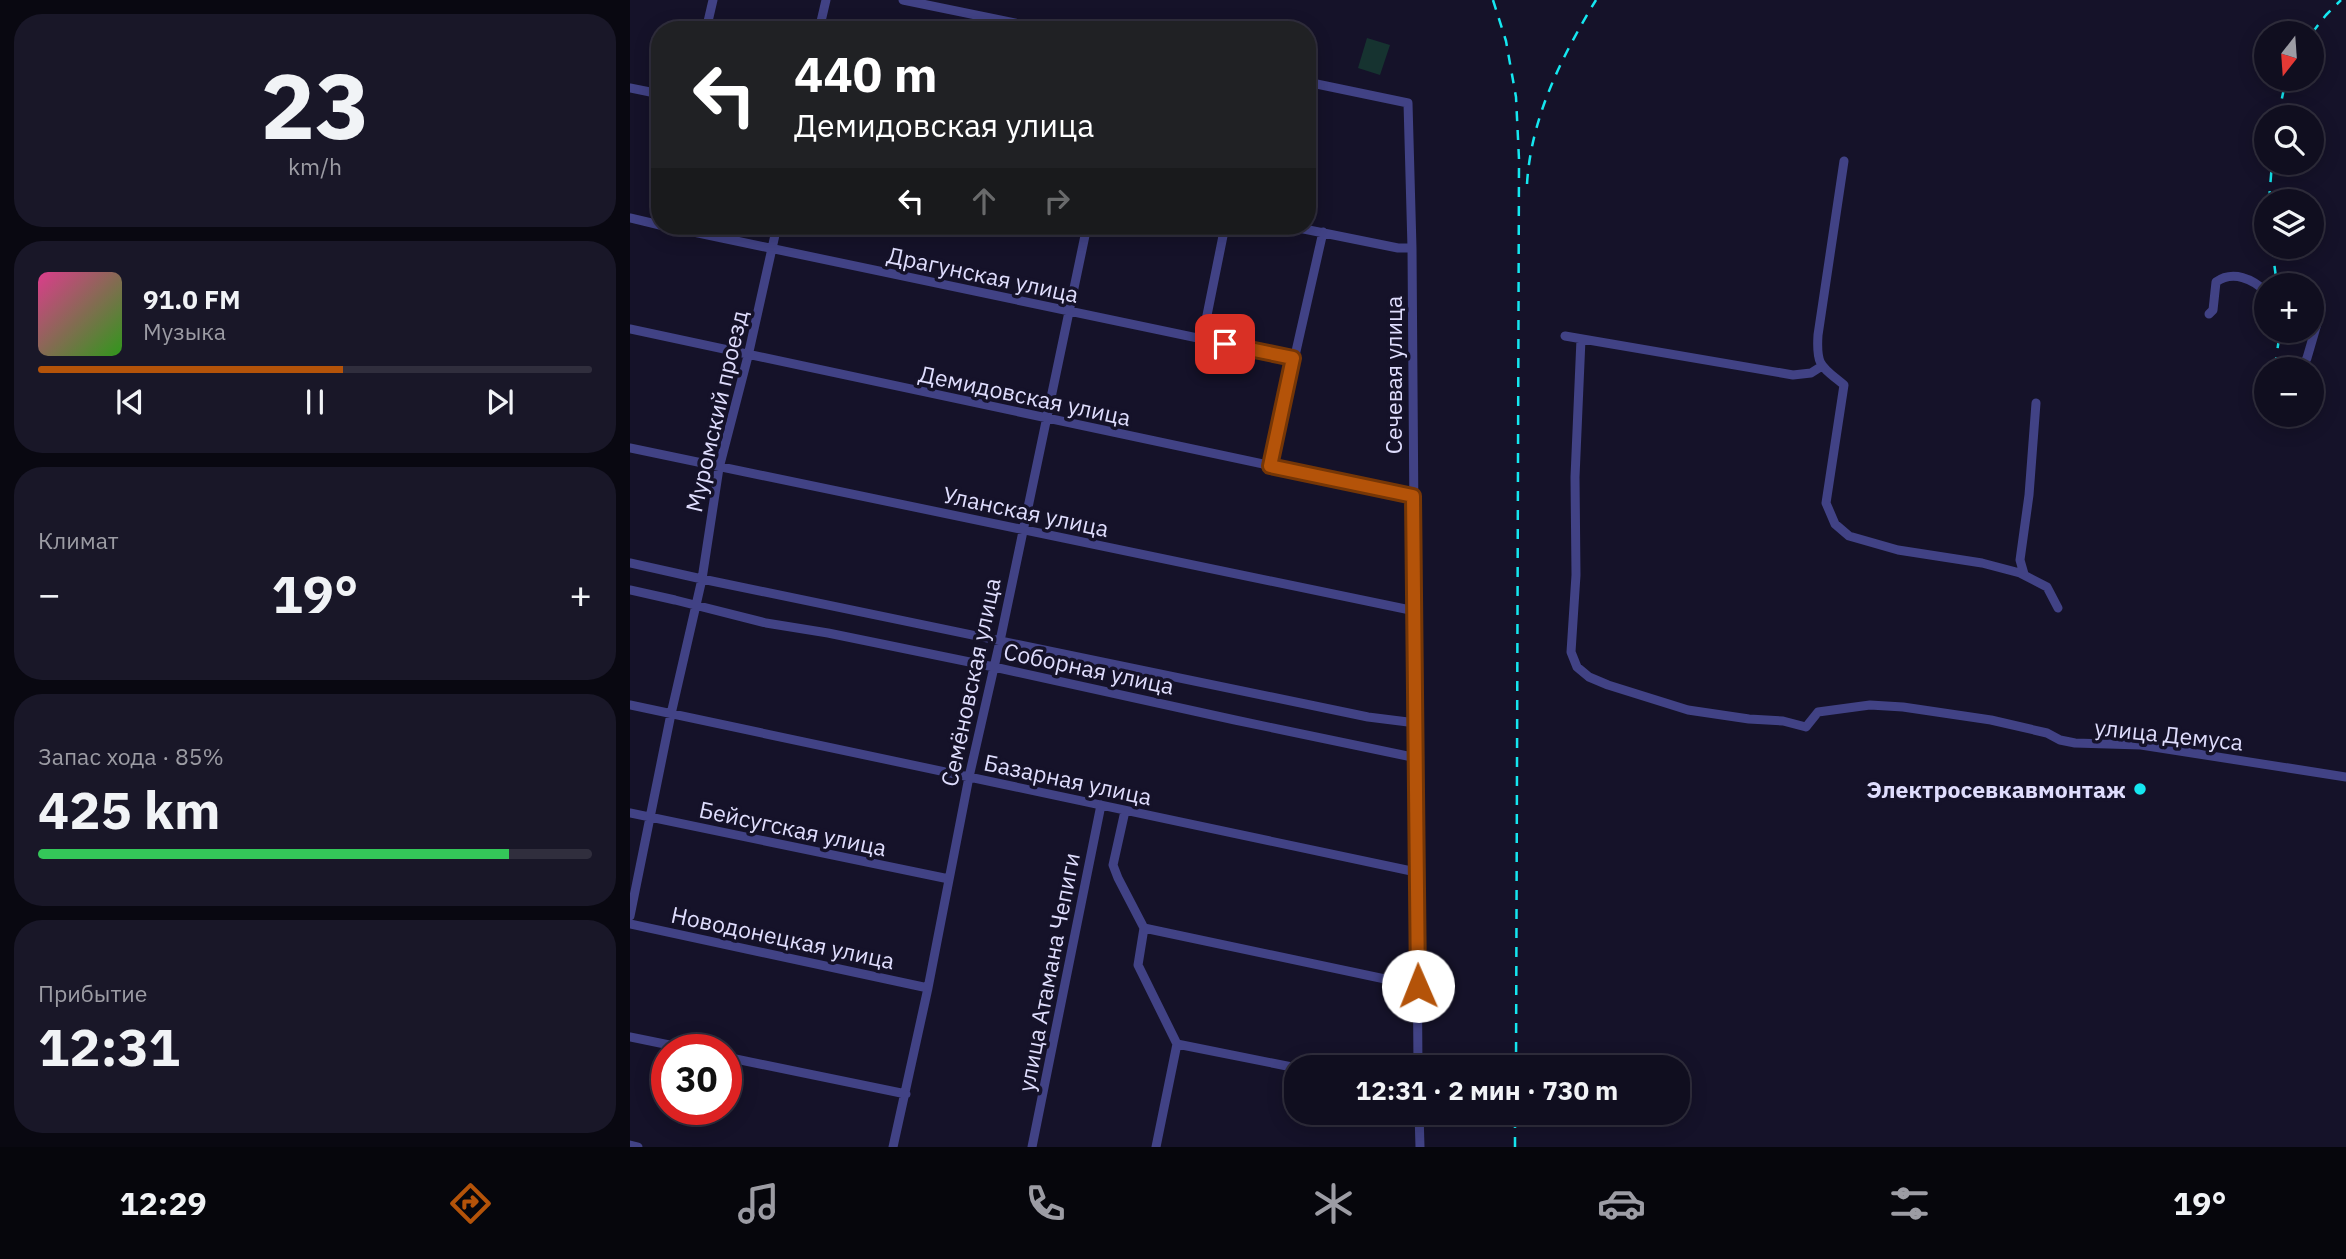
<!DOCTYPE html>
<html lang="ru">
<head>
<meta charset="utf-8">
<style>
	body { margin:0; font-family:"IBM Plex Sans",sans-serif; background:#191728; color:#f1f3f6; height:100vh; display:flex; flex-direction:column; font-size:26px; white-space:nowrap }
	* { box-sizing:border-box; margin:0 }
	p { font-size:23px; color:#9c9ca4 }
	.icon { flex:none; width:38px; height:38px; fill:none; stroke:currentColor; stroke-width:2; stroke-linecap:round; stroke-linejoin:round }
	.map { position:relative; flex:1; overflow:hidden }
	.side { display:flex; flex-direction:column; gap:14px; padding:14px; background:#090811; width:630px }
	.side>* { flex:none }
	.hud { position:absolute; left:21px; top:21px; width:665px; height:214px; border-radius:28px; box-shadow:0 4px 18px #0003,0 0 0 2px #302e3d; background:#202124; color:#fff; overflow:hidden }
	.needle { width:46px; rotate:197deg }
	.tools { position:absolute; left:1624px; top:21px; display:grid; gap:14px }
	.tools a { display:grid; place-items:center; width:70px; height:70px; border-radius:50%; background:#100e1f; box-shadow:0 4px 18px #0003,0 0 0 2px #302e3d; font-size:35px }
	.speed { position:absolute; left:21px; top:1034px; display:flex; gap:14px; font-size:35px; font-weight:700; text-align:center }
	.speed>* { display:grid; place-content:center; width:91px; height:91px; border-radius:50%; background:#100e1f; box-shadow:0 4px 18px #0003,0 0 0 2px #302e3d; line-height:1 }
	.speed .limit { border:10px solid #d22; background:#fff; color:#111 }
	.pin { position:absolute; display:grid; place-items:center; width:60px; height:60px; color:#fff; margin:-30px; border-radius:14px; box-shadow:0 4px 10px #0006 }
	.me { position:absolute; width:77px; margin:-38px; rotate:359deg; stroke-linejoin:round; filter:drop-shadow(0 0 5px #0008) }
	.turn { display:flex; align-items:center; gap:24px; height:147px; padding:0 28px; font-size:32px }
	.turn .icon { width:91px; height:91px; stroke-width:2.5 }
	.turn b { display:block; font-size:49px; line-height:60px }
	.lanes { display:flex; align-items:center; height:66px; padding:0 28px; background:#0003; justify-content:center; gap:35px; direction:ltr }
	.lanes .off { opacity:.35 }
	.big { font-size:52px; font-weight:700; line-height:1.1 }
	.side .widget { flex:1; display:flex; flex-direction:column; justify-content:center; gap:10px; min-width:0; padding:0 24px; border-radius:28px; background:#191728 }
	.side .dial { align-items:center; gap:0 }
	.dial b { font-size:91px; line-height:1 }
	.song { display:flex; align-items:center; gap:21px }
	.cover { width:84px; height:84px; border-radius:10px; background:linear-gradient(135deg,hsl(330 70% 55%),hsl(110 70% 35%)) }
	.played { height:7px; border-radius:4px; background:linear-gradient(90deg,#b45309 55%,#302e3d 55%) }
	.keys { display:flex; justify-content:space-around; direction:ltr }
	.heat { display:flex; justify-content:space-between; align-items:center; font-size:38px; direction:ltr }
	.charge { height:10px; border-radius:5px; background:linear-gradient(90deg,#34c759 85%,#302e3d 0) }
	.trip { position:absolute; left:654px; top:1055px; width:406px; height:70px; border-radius:28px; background:#100e1f; box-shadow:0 4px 18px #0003,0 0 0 2px #302e3d; font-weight:700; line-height:70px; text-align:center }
	.tabs { display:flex; height:112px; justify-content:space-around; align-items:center; background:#06060c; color:#9c9ca4 }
	.tabs .icon { width:49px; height:49px }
	.tabs .active { color:#b45309 }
	.tabs b { font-size:32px; color:#f1f3f6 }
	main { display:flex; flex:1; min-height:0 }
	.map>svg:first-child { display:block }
	.green { fill:#163330 }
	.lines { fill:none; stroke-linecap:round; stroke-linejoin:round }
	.minor { stroke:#414285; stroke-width:9 }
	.rail { stroke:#15e7f0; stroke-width:2.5; stroke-dasharray:10 9; stroke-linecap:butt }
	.route-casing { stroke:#753606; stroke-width:18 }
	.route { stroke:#b45309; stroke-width:12 }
	.poi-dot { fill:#15e7f0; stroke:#151229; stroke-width:2.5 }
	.labels { text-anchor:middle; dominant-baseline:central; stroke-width:7; stroke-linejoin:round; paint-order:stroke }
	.street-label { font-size:23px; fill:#dfddfd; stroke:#151229 }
	.poi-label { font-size:23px; font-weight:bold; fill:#dfddfd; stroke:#151229; text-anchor:end }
</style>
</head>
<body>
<main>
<section class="side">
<div class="widget dial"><b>23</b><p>km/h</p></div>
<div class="widget">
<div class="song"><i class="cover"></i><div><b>91.0 FM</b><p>Музыка</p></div></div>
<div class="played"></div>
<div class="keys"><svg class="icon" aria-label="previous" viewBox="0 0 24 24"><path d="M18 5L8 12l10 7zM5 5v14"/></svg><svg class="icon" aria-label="pause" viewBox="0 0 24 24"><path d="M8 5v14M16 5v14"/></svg><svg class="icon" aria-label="next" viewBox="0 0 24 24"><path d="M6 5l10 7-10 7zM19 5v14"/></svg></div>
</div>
<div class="widget"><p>Климат</p>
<div class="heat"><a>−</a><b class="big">19°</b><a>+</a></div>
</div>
<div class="widget"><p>Запас хода · 85%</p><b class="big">425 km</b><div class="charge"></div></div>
<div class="widget"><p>Прибытие</p><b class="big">12:31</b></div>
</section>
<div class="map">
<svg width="1716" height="1147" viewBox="0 0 1716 1147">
	<rect width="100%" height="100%" fill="#151229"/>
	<path class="green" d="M737 38 760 45 750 75 728 68Z"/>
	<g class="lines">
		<path class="minor" d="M273 0 419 30
			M76 30 83 0
			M189 30 196 0
			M677 82 778 103 782 248 788 1068
			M0 88 30 94
			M1214 161 1188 335C1186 366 1191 366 1214 385L1196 503 1205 524 1219 536 1268 550 1352 563 1390 573 1417 587 1428 608
			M0 218 30 225
			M35 226 663 358
			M659 226 768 248H782
			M1579 314 1583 310 1586 282C1603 270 1623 279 1636 292
			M0 329 783 496
			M935 336 1163 375 1181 373 1192 366
			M951 339 945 477 946 575 941 652 947 667 959 677 978 685 1058 710 1119 719 1153 721 1176 727 1188 712 1240 705 1273 707 1361 720 1417 733 1430 740 1445 743 1511 745 1716 777
			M572 340 595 226
			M1671 369 1677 358 1691 310V305L1682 296
			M0 448 785 611
			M640 466 693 232
			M0 563 72 579 738 717 786 723
			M1394 574 1390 560 1399 495 1406 403
			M0 590 45 600 136 623 198 633 364 667 605 720 787 758
			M0 705 786 872
			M495 811 483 865 488 878 514 928 508 965 547 1044 526 1147
			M0 813 319 879
			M0 916 41 714 72 579 89 468 118 356 147 226
			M0 924 298 988
			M514 928 788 986
			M0 1037 64 1050
			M547 1044 667 1068
			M96 1057 276 1094
			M789 1113 790 1147
			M0 1145 8 1147
			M263 1147 298 988 339 777 370 641 457 226
			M402 1147 471 805"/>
		<path class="rail" d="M863 0 876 41 886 97 889 159 886 1068
			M1682 33 1696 15 1711 0
			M1648 117 1656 79
			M897 184C901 117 932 56 966 0
			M1639 201 1642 163
			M1642 247 1647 285
			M1645 367 1650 331
			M885 1147V1113"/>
	</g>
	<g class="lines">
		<g class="route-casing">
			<path id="route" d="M595 344 663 358 640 466 783 496 788 986"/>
		</g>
		<use href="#route" class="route"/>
	</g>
	<circle class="poi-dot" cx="1510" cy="789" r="7"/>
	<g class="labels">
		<g class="street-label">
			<text transform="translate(353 274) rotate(12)">Драгунская улица</text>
			<text transform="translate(763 375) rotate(-90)">Сечевая улица</text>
			<text transform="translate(395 395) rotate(12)">Демидовская улица</text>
			<text transform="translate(86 411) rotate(-77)">Муромский проезд</text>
			<text transform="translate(396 511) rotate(12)">Уланская улица</text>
			<text transform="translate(459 668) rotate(12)">Соборная улица</text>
			<text transform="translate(340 682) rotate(-78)">Семёновская улица</text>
			<text transform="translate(1539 734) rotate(6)">улица Демуса</text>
			<text transform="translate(438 779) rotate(12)">Базарная улица</text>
			<text transform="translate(163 828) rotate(12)">Бейсугская улица</text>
			<text transform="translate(153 937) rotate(12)">Новодонецкая улица</text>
			<text transform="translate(418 972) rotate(-79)">улица Атамана Чепиги</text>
		</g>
		<g class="poi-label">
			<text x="1496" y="789">Электросевкавмонтаж</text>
		</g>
	</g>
</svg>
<div class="tools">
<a><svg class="needle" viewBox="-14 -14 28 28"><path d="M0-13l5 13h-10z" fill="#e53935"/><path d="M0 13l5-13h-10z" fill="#9c9ca4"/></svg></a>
<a><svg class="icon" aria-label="search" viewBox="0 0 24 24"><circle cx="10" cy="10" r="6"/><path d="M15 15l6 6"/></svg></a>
<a><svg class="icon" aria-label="layers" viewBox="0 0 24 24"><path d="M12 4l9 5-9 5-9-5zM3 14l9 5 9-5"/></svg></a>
<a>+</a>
<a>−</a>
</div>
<div class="speed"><div class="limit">30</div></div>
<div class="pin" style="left:595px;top:344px;background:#d93025"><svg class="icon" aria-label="arrive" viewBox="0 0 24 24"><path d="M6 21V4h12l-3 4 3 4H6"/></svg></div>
<svg class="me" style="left:788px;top:986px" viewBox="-20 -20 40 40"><circle r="19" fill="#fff"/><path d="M0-13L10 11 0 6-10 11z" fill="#b45309"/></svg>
<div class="trip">12:31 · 2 мин · 730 m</div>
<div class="hud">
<div class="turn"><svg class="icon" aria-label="left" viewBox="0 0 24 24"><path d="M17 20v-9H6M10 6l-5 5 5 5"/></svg><div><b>440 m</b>Демидовская улица</div></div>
<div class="lanes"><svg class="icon" aria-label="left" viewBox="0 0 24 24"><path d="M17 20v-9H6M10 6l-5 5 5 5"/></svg><svg class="icon off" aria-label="ahead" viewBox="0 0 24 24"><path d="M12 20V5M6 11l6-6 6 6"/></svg><svg class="icon off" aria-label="right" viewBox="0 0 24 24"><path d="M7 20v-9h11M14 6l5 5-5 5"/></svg></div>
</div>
</div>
</main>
<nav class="tabs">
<b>12:29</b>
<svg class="icon active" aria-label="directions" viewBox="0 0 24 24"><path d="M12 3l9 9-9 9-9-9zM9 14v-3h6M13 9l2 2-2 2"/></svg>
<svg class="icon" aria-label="music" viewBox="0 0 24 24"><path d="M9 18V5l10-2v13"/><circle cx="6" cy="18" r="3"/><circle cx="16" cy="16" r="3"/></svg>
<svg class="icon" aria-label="phone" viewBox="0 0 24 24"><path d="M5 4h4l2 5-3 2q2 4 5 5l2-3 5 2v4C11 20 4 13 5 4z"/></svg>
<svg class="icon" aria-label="climate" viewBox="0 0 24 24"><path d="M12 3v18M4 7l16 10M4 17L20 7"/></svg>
<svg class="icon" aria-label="car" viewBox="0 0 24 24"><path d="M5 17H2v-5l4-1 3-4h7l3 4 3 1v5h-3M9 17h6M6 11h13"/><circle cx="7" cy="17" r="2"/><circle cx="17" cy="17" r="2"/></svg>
<svg class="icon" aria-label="filters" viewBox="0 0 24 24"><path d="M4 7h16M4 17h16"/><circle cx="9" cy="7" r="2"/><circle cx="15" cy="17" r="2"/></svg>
<b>19°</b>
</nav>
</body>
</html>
